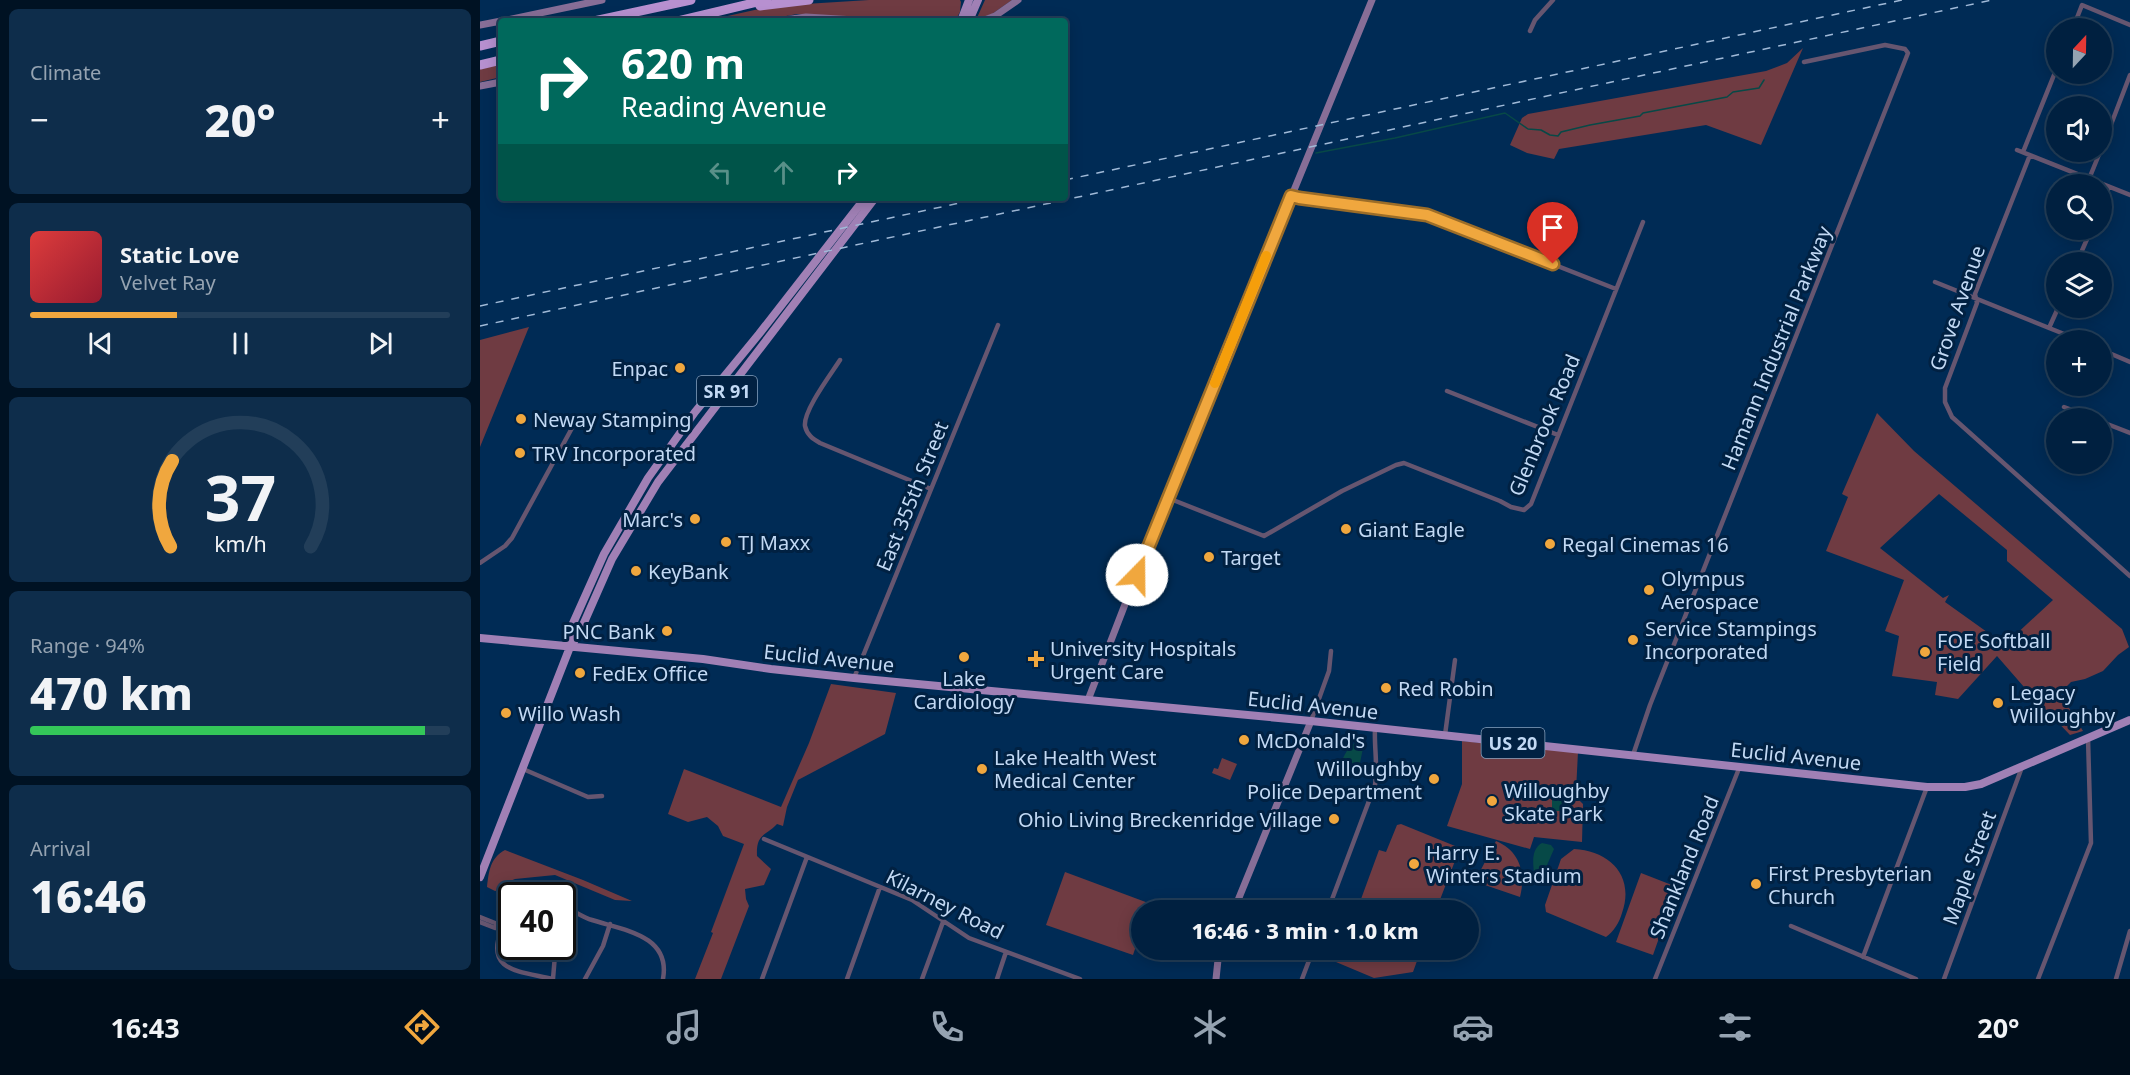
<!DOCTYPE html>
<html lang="en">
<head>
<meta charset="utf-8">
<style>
	body { margin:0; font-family:"Noto Sans",sans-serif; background:#0e2d4b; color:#f1f3f6; height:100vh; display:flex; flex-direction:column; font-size:22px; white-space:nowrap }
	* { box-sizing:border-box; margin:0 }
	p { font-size:20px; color:#95a3b1 }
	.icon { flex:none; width:33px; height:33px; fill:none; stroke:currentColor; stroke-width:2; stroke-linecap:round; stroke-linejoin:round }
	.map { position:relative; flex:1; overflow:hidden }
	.sheet { display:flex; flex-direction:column; gap:9px; padding:9px; background:#001223; width:480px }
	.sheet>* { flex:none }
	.top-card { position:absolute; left:18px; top:18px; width:570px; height:183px; border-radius:6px; box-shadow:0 3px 15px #0003,0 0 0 2px #223e59; background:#00695c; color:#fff; overflow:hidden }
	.needle { width:39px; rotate:22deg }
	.buttons { position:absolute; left:1566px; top:18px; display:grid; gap:12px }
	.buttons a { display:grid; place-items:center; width:66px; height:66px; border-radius:50%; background:#002040; box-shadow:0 3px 15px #0003,0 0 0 2px #223e59; font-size:30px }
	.speed { position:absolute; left:18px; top:882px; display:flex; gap:12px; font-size:30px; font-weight:700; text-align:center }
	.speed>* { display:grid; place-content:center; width:78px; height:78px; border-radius:50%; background:#002040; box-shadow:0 3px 15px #0003,0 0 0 2px #223e59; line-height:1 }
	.speed .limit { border:3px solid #111; border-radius:9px; background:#fff; color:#111 }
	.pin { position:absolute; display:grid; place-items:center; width:51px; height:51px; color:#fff; margin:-62px -26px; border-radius:50% 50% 50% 0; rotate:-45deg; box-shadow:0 0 6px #0007 }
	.pin .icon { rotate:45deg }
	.me { position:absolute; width:66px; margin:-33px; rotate:22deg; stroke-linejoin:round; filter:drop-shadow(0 0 4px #0008) }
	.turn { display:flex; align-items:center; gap:21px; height:126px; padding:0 24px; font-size:27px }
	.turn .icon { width:78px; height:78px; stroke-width:2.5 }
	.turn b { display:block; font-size:42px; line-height:51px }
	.lanes { display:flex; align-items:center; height:57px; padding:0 24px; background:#0003; justify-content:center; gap:30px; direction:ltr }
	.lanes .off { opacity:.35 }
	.big { font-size:45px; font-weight:800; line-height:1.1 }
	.sheet .card { flex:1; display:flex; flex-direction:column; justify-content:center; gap:9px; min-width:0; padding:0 21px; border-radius:9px; background:#0e2d4b }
	.sheet .dial { align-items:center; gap:0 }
	.dial svg { height:156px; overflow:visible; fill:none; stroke:#223e59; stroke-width:7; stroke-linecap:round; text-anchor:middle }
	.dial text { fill:#f1f3f6; stroke:none }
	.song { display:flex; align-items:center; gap:18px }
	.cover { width:72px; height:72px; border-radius:9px; background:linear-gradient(135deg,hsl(0 70% 55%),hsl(350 70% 35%)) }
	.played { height:6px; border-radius:3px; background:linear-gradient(90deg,#f0a73e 35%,#223e59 35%) }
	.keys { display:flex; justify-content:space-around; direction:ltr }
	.heat { display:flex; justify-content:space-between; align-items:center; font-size:33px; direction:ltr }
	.charge { height:9px; border-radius:4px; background:linear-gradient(90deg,#34c759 94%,#223e59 0) }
	.trip { position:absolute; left:651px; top:900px; width:348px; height:60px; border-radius:30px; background:#002040; box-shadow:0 3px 15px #0003,0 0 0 2px #223e59; font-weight:800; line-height:60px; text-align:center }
	.tabs { display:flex; height:96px; justify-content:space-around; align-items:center; background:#000d1a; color:#95a3b1 }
	.tabs .icon { width:42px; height:42px }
	.tabs .current { color:#f0a73e }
	.tabs b { font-size:27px; color:#f1f3f6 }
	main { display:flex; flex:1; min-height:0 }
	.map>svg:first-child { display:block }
	.green { fill:#6f3b42; fill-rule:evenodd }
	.water { fill:#074947 }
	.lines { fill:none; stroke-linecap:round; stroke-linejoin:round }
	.stream { stroke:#074947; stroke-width:1.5 }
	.street { stroke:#665670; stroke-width:4.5 }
	.secondary { stroke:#876e97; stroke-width:7 }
	.primary { stroke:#a080b5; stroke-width:8 }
	.highway { stroke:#b790d0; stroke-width:9 }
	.rail { stroke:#a0bad8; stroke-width:1.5; stroke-dasharray:8 8; stroke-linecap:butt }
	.route-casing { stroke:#9c6d28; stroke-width:15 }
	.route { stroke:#f0a73e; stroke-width:10 }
	.slow { stroke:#f59e0b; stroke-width:10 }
	.poi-dot { fill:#f0a73e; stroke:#012142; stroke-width:2 }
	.labels { text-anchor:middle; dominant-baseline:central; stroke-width:6; stroke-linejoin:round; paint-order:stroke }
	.shield { fill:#012142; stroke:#88a2bf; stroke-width:1.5 }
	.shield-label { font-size:18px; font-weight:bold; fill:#c2d9f4 }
	.street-label { font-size:20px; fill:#c2d9f4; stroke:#012142 }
	.poi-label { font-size:20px; fill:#c2d9f4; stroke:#012142; text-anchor:start }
</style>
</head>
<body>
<main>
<section class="sheet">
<div class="card"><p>Climate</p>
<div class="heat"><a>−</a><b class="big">20°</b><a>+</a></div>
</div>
<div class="card">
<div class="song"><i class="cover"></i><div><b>Static Love</b><p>Velvet Ray</p></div></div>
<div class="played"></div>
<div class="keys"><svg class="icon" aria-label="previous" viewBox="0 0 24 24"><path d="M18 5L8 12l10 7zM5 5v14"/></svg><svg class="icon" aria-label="pause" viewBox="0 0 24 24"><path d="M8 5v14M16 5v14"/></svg><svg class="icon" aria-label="next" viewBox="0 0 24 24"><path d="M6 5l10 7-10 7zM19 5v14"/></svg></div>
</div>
<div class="card dial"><svg viewBox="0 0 100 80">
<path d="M14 69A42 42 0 1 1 86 69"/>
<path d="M14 69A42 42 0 0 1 15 25" stroke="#f0a73e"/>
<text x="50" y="56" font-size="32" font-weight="700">37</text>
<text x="50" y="72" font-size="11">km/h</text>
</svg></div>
<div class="card"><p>Range · 94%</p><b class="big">470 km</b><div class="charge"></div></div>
<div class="card"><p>Arrival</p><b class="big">16:46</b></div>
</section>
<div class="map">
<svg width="1650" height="979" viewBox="0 0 1650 979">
	<rect width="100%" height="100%" fill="#002b55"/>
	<path class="green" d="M389 0H480L481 2 480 12 475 21H431L317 14 280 21H225L279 9 325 4Z
		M505 0H532L512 14 496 20Z
		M1323 48 1281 145 1226 125 1079 149 1074 159 1047 153 1030 145 1042 118 1048 114 1286 71 1307 63Z
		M21 62V77L0 82V67Z
		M49 327 0 447V340Z
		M1397 413 1434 451 1642 629 1649 647 1638 655 1623 671 1605 679 1591 682 1580 693 1603 731 1590 735 1544 687 1517 656 1478 699 1455 695 1457 682 1412 676 1419 636 1405 631 1424 580 1346 551 1368 497 1362 494ZM1459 494 1527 550V561L1573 600 1532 638 1514 637 1465 602 1469 595 1463 598 1400 548Z
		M351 684 416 693 405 734 318 780 307 807 303 826 297 824C285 837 276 833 277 856L291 869 284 885 265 889 266 899 269 906 241 979H215L233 933 231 932 264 844 243 836 238 826 227 817 208 822 188 814 204 769 301 807 329 743Z
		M982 741 1098 752 1096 791 1098 792V799L1103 804 1102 842 1054 837 1050 849 967 826 982 784Z
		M742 758 757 764 750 780 732 773 734 768 738 769Z
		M921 824 980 848 956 910H877L899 850 906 852 917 825Z
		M1016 841C1040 851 1046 873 1040 897L999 883 996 879Z
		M1094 849C1130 851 1155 876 1142 913 1139 923 1134 931 1126 937L1066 912 1065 905 1081 859Z
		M25 850 103 880 152 901 135 900 75 875 35 879 23 884 19 890 15 891 7 887C9 871 10 858 25 850Z
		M585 872 671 904 668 910H662L661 931 653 955 566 925Z
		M1161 873 1197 887 1173 955 1136 942Z
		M861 950H941L933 972 894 978 856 962Z"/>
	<path class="water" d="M875 743 879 744 883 748 880 763 861 772C859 763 867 747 875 743Z
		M1072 795H1090L1088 804 1096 811 1089 818 1081 811H1072Z
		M1062 843 1071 845 1074 849 1064 872 1060 876H1057L1054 873C1053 863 1051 849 1062 843Z"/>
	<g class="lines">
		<path class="stream" d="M836 153 915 138 1025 113 1048 129 1061 130 1070 135 1078 136 1081 132 1110 125 1160 116 1163 113 1247 97 1253 92 1279 88 1284 80"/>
		<path class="street" d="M1593 28 1602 5 1650 25
			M1050 31 1055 20 1073 0
			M1622 148 1650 75
			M1537 150 1650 195
			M1543 152 1576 70
			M1550 155 1495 294 1497 303 1465 388V402L1472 417 1650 576
			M1609 179 1620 152
			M811 196 819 198 953 217 1136 289
			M1622 203 1629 187
			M1597 262 1611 230
			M1455 282 1599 340
			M1569 328 1578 308
			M1622 350 1650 362
			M360 360C351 374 323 411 325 426 327 435 333 439 340 443L451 489
			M967 391 1078 435
			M1584 407 1613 418
			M1622 422 1650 433
			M688 498 784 536 862 491 916 465 924 463 1020 501 1031 507 1044 510 1051 504 1163 222
			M0 563 25 546 32 538 98 417
			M374 678 518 325
			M831 721 849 671 851 651
			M965 735 975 660
			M1153 755 1170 705 1428 53 1425 49 1405 45 1324 62
			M43 769 108 797 122 796
			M284 839 432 900 489 938 600 979
			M82 906C93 910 102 917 112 920 143 930 191 935 183 979
			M848 910 895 785C898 766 894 747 895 728
			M0 917 15 923 18 927
			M0 922 15 928H22L32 907
			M1311 926 1436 979
			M22 928C4 972 39 971 73 979L75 955
			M1383 957 1447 787
			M105 979 123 946 130 924
			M282 979 327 857
			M367 979 400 887
			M442 979 463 922
			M517 979 526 952
			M822 979 833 950
			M1175 979 1260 766
			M1464 979 1542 767
			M1558 979 1611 843 1608 738
			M1636 979 1650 931"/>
		<path class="secondary" d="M22 21 122 0
			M297 21 326 17 391 21
			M502 21 515 16 538 0
			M0 25 21 21
			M0 86 21 82
			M608 700 661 563 892 0
			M754 910 831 721
			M736 979 739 950"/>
		<path class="primary" d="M481 21 489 0
			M489 21 498 0
			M0 638 223 659 291 669 374 678 831 721 1447 787H1485L1501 784 1650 720
			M90 646V630L124 554 168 478 215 412 279 334 385 198
			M0 877 90 647 99 634 132 559 178 482 395 198"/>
		<path class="highway" d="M280 6 329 0
			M114 21 211 0
			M198 21 286 0
			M0 46 21 41
			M0 65 21 60"/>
		<path class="rail" d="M585 180 1422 0
			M0 306 503 198
			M0 326 1512 0"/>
	</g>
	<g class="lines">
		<g class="route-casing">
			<path id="route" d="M657 575 811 196 819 198 947 215 1073 264"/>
		</g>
		<use href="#route" class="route"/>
		<path class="slow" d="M735 383 786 256"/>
	</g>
	<g class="poi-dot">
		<circle cx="200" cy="368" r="6"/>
		<circle cx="41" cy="419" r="6"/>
		<circle cx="40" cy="453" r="6"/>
		<circle cx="215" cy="519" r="6"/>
		<circle cx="866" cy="529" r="6"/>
		<circle cx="246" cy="542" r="6"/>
		<circle cx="1070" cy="544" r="6"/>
		<circle cx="729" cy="557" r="6"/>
		<circle cx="156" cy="571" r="6"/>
		<circle cx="1169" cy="590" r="6"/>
		<circle cx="187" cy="631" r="6"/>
		<circle cx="1153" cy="640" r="6"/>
		<circle cx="1445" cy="652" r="6"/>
		<circle cx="484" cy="657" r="6"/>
		<path d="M553 650h6v6h6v6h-6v6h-6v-6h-6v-6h6z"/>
		<circle cx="100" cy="673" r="6"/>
		<circle cx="906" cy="688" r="6"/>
		<circle cx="1518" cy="703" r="6"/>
		<circle cx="26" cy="713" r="6"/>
		<circle cx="764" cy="740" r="6"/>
		<circle cx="502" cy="769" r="6"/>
		<circle cx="954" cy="779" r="6"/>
		<circle cx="1012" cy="801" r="6"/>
		<circle cx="854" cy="819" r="6"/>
		<circle cx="934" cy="864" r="6"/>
		<circle cx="1276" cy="884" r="6"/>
	</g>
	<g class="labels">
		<g class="shield">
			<rect x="217" y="376" width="60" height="30" rx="4.5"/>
			<rect x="1001.5" y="728" width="63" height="30" rx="4.5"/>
		</g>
		<g class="shield-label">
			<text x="247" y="391">SR 91</text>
			<text x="1033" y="743">US 20</text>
		</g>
		<g class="street-label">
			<text transform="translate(1477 308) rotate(-71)">Grove Avenue</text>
			<text transform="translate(1296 348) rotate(-68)">Hamann Industrial Parkway</text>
			<text transform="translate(1064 425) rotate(-67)">Glenbrook Road</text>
			<text transform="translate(432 496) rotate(-68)">East 355th Street</text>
			<text transform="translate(349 658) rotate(6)">Euclid Avenue</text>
			<text transform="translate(833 705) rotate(6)">Euclid Avenue</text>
			<text transform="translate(1316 756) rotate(6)">Euclid Avenue</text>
			<text transform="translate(1204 867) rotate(-68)">Shankland Road</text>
			<text transform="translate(1489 868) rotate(-70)">Maple Street</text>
			<text transform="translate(465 904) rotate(27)">Kilarney Road</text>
		</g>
		<g class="poi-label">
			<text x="188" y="368" text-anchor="end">Enpac</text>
			<text x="53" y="419">Neway Stamping</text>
			<text x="52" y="453">TRV Incorporated</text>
			<text x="203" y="519" text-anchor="end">Marc's</text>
			<text x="878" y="529">Giant Eagle</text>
			<text x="258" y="542">TJ Maxx</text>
			<text x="1082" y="544">Regal Cinemas 16</text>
			<text x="741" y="557">Target</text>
			<text x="168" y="571">KeyBank</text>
			<text x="1181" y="578">Olympus<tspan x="1181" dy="23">Aerospace</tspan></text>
			<text x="1165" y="628">Service Stampings<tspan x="1165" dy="23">Incorporated</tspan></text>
			<text x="175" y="631" text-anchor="end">PNC Bank</text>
			<text x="1457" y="640">FOE Softball<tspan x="1457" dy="23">Field</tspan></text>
			<text x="570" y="648">University Hospitals<tspan x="570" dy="23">Urgent Care</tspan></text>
			<text x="112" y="673">FedEx Office</text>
			<text x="484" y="678" text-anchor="middle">Lake<tspan x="484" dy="23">Cardiology</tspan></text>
			<text x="918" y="688">Red Robin</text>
			<text x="1530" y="692">Legacy<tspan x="1530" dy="23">Willoughby</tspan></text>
			<text x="38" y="713">Willo Wash</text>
			<text x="776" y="740">McDonald's</text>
			<text x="514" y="757">Lake Health West<tspan x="514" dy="23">Medical Center</tspan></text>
			<text x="942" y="768" text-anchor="end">Willoughby<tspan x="942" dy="23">Police Department</tspan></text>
			<text x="1024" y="790">Willoughby<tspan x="1024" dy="23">Skate Park</tspan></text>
			<text x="842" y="819" text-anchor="end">Ohio Living Breckenridge Village</text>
			<text x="946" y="852">Harry E.<tspan x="946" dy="23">Winters Stadium</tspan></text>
			<text x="1288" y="873">First Presbyterian<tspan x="1288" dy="23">Church</tspan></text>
		</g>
	</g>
</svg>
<div class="buttons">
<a><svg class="needle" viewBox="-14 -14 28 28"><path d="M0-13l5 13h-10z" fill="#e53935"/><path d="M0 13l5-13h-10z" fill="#95a3b1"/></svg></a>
<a><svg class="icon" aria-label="sound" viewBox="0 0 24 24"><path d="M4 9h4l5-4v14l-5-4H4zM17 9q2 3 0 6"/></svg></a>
<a><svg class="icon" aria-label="search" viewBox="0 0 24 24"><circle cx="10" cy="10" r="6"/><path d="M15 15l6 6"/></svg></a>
<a><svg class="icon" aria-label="layers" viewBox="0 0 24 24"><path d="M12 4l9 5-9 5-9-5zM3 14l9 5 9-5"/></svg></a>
<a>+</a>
<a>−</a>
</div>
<div class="speed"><div class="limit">40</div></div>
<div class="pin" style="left:1073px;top:264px;background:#d93025"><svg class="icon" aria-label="arrive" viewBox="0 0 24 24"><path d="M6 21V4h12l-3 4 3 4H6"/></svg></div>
<svg class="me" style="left:657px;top:575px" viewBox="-20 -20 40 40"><circle r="19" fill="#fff"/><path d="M0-13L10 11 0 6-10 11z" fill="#f0a73e"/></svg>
<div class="trip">16:46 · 3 min · 1.0 km</div>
<div class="top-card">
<div class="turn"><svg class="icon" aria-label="right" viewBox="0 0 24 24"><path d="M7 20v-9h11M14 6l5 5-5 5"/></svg><div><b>620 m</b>Reading Avenue</div></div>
<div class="lanes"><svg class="icon off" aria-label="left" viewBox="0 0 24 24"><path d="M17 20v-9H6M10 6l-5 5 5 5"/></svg><svg class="icon off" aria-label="ahead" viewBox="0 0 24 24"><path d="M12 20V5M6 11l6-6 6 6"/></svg><svg class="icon" aria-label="right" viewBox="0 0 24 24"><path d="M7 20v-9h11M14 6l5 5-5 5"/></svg></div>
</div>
</div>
</main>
<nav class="tabs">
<b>16:43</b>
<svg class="icon current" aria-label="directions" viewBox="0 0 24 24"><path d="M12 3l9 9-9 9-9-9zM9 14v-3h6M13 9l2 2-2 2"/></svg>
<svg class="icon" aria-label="music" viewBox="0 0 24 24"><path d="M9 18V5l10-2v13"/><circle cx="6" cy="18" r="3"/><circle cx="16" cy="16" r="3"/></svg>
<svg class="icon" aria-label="phone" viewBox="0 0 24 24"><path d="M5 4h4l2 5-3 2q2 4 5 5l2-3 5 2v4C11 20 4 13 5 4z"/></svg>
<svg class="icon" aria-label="climate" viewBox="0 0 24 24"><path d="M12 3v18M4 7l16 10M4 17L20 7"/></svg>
<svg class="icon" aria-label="car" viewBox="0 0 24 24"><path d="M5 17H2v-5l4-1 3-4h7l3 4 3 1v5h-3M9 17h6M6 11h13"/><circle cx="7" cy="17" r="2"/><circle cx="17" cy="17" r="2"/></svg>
<svg class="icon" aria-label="filters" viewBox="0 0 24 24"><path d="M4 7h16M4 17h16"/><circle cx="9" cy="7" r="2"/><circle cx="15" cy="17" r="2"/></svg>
<b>20°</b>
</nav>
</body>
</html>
